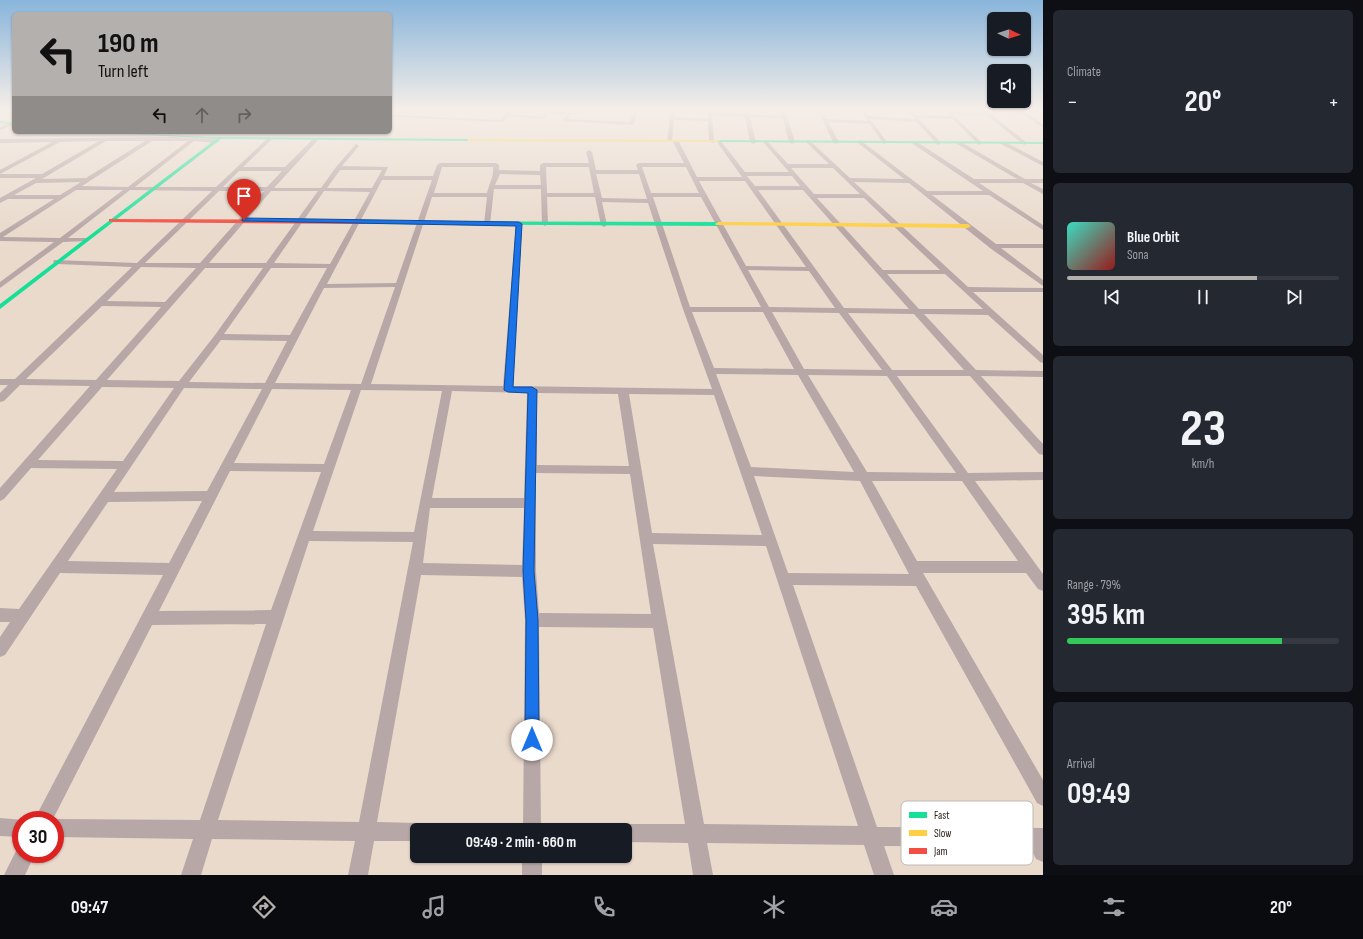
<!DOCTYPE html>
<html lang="en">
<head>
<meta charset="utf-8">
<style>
	body { margin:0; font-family:"Sofia Sans Condensed",sans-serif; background:#242831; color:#f1f3f6; height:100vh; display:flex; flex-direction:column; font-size:15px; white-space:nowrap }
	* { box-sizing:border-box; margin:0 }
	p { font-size:13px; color:#9ea1a6 }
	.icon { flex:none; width:22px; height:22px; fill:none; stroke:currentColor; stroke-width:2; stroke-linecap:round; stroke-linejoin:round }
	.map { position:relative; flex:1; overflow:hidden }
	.drawer { display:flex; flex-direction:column; gap:10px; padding:10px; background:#0d0f14; width:320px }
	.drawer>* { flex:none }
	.guide { position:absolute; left:12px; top:12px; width:380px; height:122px; border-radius:6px; box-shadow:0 1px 3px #0004; background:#b4b0ad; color:#111; overflow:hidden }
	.needle { width:26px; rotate:94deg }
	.fabs { position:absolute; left:987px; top:12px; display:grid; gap:8px }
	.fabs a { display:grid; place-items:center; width:44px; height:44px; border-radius:6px; background:#171b24; box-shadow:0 1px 3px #0004; font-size:20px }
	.speed { position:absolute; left:12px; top:811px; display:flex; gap:8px; font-size:20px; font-weight:700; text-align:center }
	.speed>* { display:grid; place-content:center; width:52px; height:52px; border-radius:50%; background:#171b24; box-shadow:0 1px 3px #0004; line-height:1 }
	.speed .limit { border:6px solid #d22; background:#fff; color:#111 }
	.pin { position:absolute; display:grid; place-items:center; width:34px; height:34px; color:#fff; margin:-41px -17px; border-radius:50% 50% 50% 0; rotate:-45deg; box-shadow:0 0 4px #0007 }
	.pin .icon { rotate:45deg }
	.me { position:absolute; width:44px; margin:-22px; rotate:0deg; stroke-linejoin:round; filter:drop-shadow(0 0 3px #0008) }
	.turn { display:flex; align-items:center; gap:14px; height:84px; padding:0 20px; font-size:18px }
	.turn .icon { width:52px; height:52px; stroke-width:2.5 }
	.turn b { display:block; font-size:28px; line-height:34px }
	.lanes { display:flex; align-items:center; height:38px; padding:0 20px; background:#0003; justify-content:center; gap:20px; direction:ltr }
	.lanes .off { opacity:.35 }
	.big { font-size:30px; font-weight:700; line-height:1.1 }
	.drawer .card { flex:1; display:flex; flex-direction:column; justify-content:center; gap:6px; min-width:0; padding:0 14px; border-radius:6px; background:#242831 }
	.drawer .dial { align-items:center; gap:0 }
	.dial b { font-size:52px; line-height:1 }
	.song { display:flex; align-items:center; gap:12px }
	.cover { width:48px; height:48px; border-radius:6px; background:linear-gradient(135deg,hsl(170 70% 55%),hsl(0 70% 35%)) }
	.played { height:4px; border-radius:2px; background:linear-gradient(90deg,#b4b0ad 70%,#363941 70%) }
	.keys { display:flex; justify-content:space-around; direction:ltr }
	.heat { display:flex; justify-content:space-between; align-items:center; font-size:22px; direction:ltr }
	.charge { height:6px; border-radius:3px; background:linear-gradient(90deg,#34c759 79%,#363941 0) }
	.trip { position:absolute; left:410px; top:823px; width:222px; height:40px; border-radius:6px; background:#171b24; box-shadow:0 1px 3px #0004; font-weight:700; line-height:40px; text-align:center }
	.dock { display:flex; height:64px; justify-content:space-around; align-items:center; background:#090b0e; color:#9ea1a6 }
	.dock .icon { width:28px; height:28px }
	.dock .active { color:#b4b0ad }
	.dock b { font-size:18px; color:#f1f3f6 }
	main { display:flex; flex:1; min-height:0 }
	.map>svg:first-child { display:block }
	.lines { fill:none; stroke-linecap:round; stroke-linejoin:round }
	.street { fill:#b8a7a7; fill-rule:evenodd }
	.fast { fill:#16e098; fill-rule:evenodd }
	.slow { fill:#ffcf43; fill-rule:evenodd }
	.jam { fill:#f24e42; fill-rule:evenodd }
	.route { fill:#1a73e8; stroke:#114b97 }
	.key { fill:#fff; stroke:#bebbb8; stroke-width:1 }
	.key-label { font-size:11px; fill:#261c12 }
</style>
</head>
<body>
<main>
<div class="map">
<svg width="1043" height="875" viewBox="0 0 1043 875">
	<rect width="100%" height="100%" fill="#e9dacc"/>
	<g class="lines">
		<path class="street" d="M4 110H12L0 114V112Z
			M508 110H513L510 114 542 117 546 110 567 112 569 110H573L572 112 577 114 570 115 568 119 630 122 634 110H638L634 124 632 125 565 121 563 120 566 115 548 113 543 119 508 116 502 122 394 117 392 116 394 115 501 120Z
			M671 110 675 111V117L708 119V113L710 112 745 114 744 110H748L749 114 782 116 781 111 785 110 795 142 792 144 789 142 783 119 750 117 756 142 753 144 750 142 745 117 712 115 714 143 709 142 708 121 674 120 672 141 667 142Z
			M818 110H822L827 119 868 121 860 110H864L868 116 915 119 907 110H912L916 115 950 116 944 110 984 113 981 110H1023L1043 125V128L1023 114 988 112 1026 142V144L1024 145 988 116 953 115 981 142V144L979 145 953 119 918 118 940 142V144L938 145 917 122 870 119 887 142 884 144 870 124 828 122 839 142 836 144 833 142Z
			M12 122H14V125L0 130V127Z
			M174 137 216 139 219 141 216 143 194 141 135 187H216L269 137 271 138V140L243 167H285L313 139 318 140 274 188H321L336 167 356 144 359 146 342 166 388 167 384 176H433L437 165 440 163H496L499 165V170L540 171V165L543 163H589L586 152 589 150 592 152 596 170H638L636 165 639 163H684L673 142 676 140 679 142 697 177H742L717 142 720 140 745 172H789L764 143V141L766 140 788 164H829L807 143V141L809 140 850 178 904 179 858 143V141L860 140 927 191H983L913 144V142H917L974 179H1017L957 144V142H961L1025 179H1043V183H1031L1043 189V194L1023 183H979L1043 225V230L989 195H932L996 244H1043V248H1001L1043 280V286L990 248 909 183 854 182 968 287 1043 288V292H973L1043 355V363L1040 362 988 315 924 314 976 370 1043 371V377L981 376 1043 444V455L1039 454 970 376H897L968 473 1043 472V480L975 481 1043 574V591L1038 589 1026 573H923L1043 780V806L1037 803 916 586 793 585 877 827 1043 828V862L1036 859 1030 847 884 846 894 875H874L864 845 707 843 713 875H693L688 843 625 842V830H617L618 826 625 824H685L653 628 539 627 541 830H523L525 620 522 577 421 575 377 822 417 823 424 825 426 830H417V841H374L368 875H348L355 841 212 839 201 875H181L193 839 55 837V820H34L163 575 60 573 5 655 0 657V637L10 622H0V608L19 609 117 469 31 468 4 499 0 501V488L90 386 20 385 4 401 0 402V393L8 385H0V379H15L132 267 57 264 53 262 54 260 137 263 212 191 130 190 68 238H86L88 239V241L63 242 0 288V282L54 242 0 241V233L54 199H8L0 203V198L36 178H0V174H42L99 141 60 142 0 174V170L52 142 0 143V139ZM106 141H145L86 178 42 179ZM152 141H188L128 187 82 186ZM442 167H493C494 177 489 184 487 193H434ZM546 167H589L594 193H547ZM642 167H686L699 193H651ZM791 168H833L860 194H814ZM340 170H382L372 188H327ZM239 171H282L267 187H223ZM500 174 540 175 541 185H495ZM596 174H639L647 199 602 198ZM747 176H792L800 186H755ZM382 180H432L396 283 327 284ZM699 181H745L806 267 746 266ZM81 182 60 195H14L36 183ZM494 189H541L542 224 545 226 548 224 547 197H595L601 225 604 227 607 225 602 202 648 203 683 309 712 389 513 386 522 224 519 222 516 224 503 386 371 384 432 197H487L484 224 487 226 490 224ZM76 190H123L60 238 3 237ZM758 190H803L909 309 844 308ZM219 191H264L200 263H145ZM271 191H318L266 263H209ZM324 191 370 192 330 264 274 263ZM653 197H701L761 307H690ZM817 198H864L940 270H883ZM141 267 196 268 165 302 107 301ZM205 268H263L215 335 179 381 107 380ZM271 268H327L290 335 224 334ZM748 270 809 271 835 308 769 307ZM887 274H945L983 309H919ZM395 287 361 384 275 383 324 288ZM102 306 161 307 96 380 26 379ZM692 312H763L794 369 714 368ZM772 312 839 313 882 370 804 369ZM848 313 914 314 964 370H892ZM221 340 287 341 265 383 189 382ZM716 374 798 375 854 472 751 467ZM808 375 887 376 956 473 867 472ZM102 387 174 388 123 461 38 460ZM184 388 262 389 207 491 114 492ZM272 389 351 390 324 464 234 463ZM361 390 442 391 414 532 313 531ZM452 391 527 393 524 498H432ZM537 393 618 394 629 466 537 465ZM629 394 714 395 762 535 652 533ZM230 471 321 472 271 610 159 611ZM536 473 630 474 651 614 539 613 536 571ZM754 476 860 481 909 574 788 573ZM872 481H962L1018 561H917ZM202 501 169 563 68 561 108 502ZM430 508H524L522 565 423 563ZM309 541 413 542 359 822 218 820ZM653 544 766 546 858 826 704 824ZM266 624 200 820 53 819 152 625Z
			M1001 142H1005L1043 162V166L1001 144Z
			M0 818 24 820H21V837L0 836Z
			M21 846V854H35L25 875H4L18 847Z
			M522 856H542V875H522Z"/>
		<path class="fast" d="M0 121 14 123V125L0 123Z
			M101 132 208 137 468 139 470 140 468 141 221 139 0 309V304L216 139Z
			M717 140 1043 142V144L718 142Z
			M362 221 718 222 721 224 718 226 364 224 362 223Z"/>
		<path class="slow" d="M468 139 718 140 720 141 718 142 467 141Z
			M718 222 968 224 971 226 968 228 716 225 715 224Z"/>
		<path class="jam" d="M109 219 364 220 367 222 364 224 111 222 109 221Z"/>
	</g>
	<linearGradient id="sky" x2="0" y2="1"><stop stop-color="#89b5db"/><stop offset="0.47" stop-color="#f5eee8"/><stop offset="1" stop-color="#f5eee8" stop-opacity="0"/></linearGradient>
	<rect width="1043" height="233" fill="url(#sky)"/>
	<path class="route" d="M244 218 519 222 522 224 513 387H532L537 390 534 571 538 620 539 740 537 745 532 747 527 745 525 740 526 620 523 571 528 393 508 392 504 390 516 226 242 221V219Z"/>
	<rect x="901" y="801" width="132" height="64" rx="6" class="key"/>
	<rect x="909" y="812" width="18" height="6" fill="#16e098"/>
	<rect x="909" y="830" width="18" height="6" fill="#ffcf43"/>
	<rect x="909" y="848" width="18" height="6" fill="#f24e42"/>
	<g class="key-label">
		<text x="934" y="819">Fast</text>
		<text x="934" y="837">Slow</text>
		<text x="934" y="855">Jam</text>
	</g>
</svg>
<div class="fabs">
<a><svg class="needle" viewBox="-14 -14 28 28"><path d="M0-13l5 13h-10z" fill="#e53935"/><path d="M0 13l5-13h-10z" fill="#9ea1a6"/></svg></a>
<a><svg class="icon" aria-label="sound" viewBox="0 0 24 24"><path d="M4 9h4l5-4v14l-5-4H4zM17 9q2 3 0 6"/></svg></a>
</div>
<div class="speed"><div class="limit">30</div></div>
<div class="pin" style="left:244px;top:220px;background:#d93025"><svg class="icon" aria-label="arrive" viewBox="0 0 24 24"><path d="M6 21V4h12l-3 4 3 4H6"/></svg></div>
<svg class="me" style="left:532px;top:740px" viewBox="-20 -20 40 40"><circle r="19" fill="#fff"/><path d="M0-13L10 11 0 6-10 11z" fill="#1a73e8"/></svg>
<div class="trip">09:49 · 2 min · 660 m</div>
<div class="guide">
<div class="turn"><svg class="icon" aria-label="left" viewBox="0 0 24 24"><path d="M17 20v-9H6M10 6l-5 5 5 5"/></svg><div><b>190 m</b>Turn left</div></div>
<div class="lanes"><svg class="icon" aria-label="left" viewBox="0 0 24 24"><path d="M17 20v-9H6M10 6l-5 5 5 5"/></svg><svg class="icon off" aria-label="ahead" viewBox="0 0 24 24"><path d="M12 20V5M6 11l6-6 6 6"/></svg><svg class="icon off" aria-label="right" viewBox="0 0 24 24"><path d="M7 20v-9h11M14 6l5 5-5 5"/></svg></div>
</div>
</div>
<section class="drawer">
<div class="card"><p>Climate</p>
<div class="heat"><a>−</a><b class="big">20°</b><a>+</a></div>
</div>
<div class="card">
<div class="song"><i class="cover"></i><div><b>Blue Orbit</b><p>Sona</p></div></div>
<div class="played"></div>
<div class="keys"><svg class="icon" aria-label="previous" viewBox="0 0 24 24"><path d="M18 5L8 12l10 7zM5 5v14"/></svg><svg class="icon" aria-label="pause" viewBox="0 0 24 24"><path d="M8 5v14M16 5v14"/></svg><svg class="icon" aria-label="next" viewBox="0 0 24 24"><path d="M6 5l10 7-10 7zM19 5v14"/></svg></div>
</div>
<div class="card dial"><b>23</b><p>km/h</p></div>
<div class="card"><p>Range · 79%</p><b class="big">395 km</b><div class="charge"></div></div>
<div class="card"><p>Arrival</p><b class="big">09:49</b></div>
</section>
</main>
<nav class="dock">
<b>09:47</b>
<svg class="icon active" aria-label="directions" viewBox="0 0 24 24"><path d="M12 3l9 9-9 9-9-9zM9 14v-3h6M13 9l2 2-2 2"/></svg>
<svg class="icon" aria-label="music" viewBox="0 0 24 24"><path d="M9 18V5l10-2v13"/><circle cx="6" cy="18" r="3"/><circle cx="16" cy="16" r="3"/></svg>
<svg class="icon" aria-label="phone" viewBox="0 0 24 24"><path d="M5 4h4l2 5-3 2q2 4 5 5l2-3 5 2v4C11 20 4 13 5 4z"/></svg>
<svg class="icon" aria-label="climate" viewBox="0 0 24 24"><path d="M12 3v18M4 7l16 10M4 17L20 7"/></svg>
<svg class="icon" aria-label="car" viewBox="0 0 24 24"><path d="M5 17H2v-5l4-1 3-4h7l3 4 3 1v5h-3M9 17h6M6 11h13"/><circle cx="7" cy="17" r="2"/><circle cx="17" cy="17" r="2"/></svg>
<svg class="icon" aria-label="filters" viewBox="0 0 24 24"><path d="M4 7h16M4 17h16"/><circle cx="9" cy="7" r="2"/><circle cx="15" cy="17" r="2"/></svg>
<b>20°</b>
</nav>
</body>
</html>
